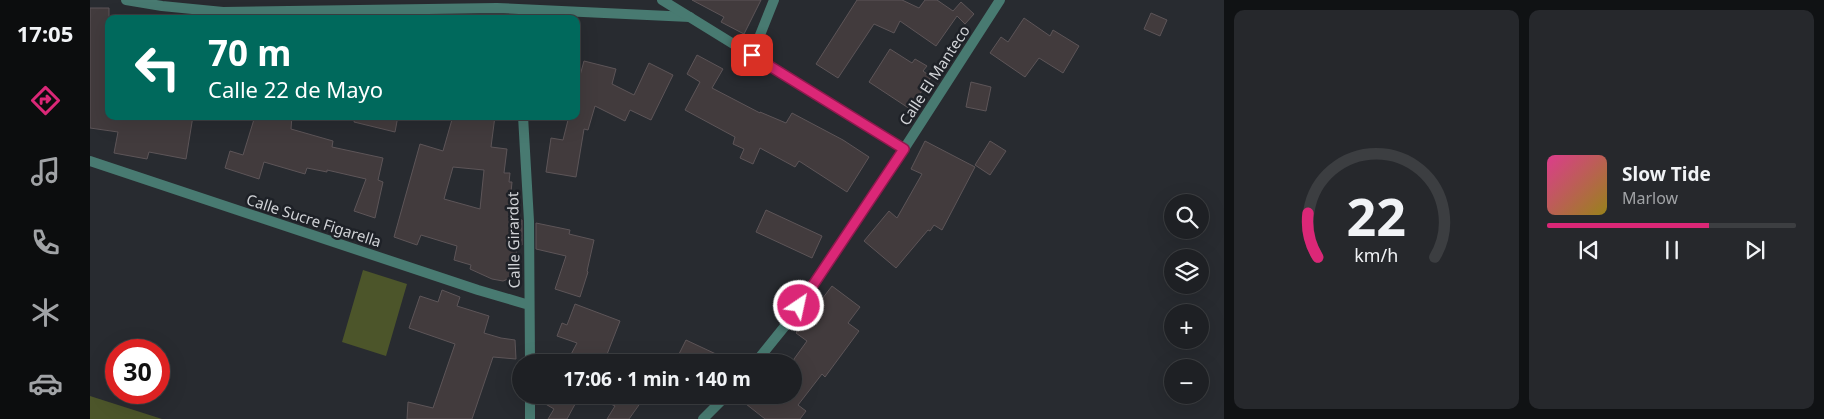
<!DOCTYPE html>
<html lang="es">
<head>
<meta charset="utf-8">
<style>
	body { margin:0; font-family:"Noto Sans",sans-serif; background:#26282c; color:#f1f3f6; height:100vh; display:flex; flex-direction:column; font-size:19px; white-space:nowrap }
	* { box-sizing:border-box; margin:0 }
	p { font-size:16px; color:#a1a3a6 }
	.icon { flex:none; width:28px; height:28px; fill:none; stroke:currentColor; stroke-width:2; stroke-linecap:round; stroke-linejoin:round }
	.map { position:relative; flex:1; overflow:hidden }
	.details { display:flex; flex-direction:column; gap:10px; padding:10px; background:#101214; width:600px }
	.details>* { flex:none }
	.guide { position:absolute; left:15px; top:15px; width:475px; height:105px; border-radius:10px; box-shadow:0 5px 20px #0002,0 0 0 1px #3c3e41; background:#00695c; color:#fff; overflow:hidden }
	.tools { position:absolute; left:1074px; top:194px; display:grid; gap:10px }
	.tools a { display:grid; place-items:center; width:45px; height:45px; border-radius:50%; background:#1e2024; box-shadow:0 5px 20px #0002,0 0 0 1px #3c3e41; font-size:25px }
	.speed { position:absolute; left:15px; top:339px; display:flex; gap:10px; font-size:25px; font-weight:700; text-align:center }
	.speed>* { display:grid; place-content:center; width:65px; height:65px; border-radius:50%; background:#1e2024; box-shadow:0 5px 20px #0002,0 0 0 1px #3c3e41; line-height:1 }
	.speed .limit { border:8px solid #d22; background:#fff; color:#111 }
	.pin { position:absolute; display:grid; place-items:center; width:42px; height:42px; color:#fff; margin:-21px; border-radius:10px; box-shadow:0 2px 8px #0006 }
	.me { position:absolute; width:55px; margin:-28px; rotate:34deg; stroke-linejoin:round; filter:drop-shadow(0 0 4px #0008) }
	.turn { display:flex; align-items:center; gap:18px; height:105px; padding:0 20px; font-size:22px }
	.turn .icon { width:65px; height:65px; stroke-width:2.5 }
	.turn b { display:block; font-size:35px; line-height:42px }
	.details .tile { flex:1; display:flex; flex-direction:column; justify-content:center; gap:8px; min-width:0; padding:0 18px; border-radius:10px; background:#26282c }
	.details .dial { align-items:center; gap:0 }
	.dial svg { height:130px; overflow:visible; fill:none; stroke:#3c3e41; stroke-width:7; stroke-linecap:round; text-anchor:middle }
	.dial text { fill:#f1f3f6; stroke:none }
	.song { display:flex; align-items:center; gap:15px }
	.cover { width:60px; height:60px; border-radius:8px; background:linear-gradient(135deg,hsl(330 70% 55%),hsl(50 70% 35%)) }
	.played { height:5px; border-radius:2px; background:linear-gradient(90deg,#db2777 65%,#3c3e41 65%) }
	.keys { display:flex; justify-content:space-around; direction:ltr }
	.details .tiles { flex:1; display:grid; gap:10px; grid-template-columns:repeat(2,1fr) }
	.trip { position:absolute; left:422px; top:354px; width:290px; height:50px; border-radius:25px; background:#1e2024; box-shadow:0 5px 20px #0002,0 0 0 1px #3c3e41; font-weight:700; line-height:50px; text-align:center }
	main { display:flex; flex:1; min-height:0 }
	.dock { display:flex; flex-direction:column; width:90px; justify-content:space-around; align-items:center; background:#0c0d0e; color:#a1a3a6 }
	.dock .icon { width:35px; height:35px }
	.dock .on { color:#db2777 }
	.dock b { font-size:22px; color:#f1f3f6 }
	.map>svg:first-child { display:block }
	.green { fill:#4c552a }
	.building { fill:#423b3d; stroke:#5d5558; fill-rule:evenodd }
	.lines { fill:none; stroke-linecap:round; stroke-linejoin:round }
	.minor { stroke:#487a71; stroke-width:10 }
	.tertiary { stroke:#487a71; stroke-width:10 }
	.route-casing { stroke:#8e194d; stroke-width:12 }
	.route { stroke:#db2777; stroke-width:9 }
	.labels { text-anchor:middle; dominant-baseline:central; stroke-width:5; stroke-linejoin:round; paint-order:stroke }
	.street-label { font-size:15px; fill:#d1d3d7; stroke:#1e2127 }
</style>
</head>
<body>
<main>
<nav class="dock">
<b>17:05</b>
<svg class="icon on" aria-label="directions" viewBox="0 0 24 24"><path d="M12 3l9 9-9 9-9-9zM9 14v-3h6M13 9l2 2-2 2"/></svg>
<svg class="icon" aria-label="music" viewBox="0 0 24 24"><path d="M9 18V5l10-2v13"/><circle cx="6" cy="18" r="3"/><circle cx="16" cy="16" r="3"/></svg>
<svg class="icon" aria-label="phone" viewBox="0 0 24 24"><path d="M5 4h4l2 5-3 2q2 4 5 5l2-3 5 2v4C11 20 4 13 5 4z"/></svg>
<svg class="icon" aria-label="climate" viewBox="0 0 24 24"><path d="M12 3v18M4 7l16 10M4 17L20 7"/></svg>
<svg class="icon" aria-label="car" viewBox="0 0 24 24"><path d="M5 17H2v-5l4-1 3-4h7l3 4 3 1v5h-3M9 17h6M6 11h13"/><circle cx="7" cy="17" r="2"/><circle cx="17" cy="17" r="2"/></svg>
</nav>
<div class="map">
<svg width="1134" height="419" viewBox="0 0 1134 419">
	<rect width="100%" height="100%" fill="#282b30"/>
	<path class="green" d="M273 270 317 284 296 356 252 342Z
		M0 396 72 419H0Z"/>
	<path class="building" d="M602 0H671L654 34 631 22 634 17Z
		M767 0H812L829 8 835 0H847L863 11 871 2 884 14 875 24 867 16 846 46 810 21 804 33 784 24 748 78 726 64Z
		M0 8H19V40H16L19 116H103L96 159 59 152 57 159 24 153 28 132 0 128Z
		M1061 13 1077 20 1070 36 1054 29Z
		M934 18 960 36 963 30 989 46 973 73 949 58 935 77 900 53 911 37 918 42Z
		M800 49 822 63 825 59 837 66 833 71 841 77 820 109 779 82Z
		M607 55 633 69 622 88 670 113V112L696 123 702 113 753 140 779 157 757 192 709 161 705 167 670 148 663 164 650 158 654 149 643 144 645 137 595 110 610 82 597 74Z
		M494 61 526 69 522 84 544 95 559 63 583 75 561 120 540 110 535 121 505 106 498 130 494 129 486 177 456 172 461 138 473 140 479 116H486V90Z
		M881 82 901 87 896 111 876 107Z
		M165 116H202L201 129 243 141 242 147 293 158 288 180 293 182 285 218 264 211 276 179 237 170V172L217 168 215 174 174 162 169 179 135 168 140 151 153 155Z
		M265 116H308L305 132 264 122Z
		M363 116H405L401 147 417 149 414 173H420L419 182H422L419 213 426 214V218L432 220V245L426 244 427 274 418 279 413 281 402 279 380 269 381 265 364 260 367 246 331 235 327 245 304 237 330 144 353 151ZM363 167 394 170 390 209 354 199Z
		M835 141 885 167 852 230 844 225 840 231 838 230 806 268 774 241 799 211 807 218 832 174 821 169Z
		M900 141 916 151 900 175 885 165Z
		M676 210 732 236 722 258 666 232Z
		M446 223 480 230 479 234 504 240 497 271 498 272 490 297 465 289 476 256 446 249Z
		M742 286 770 307 758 323 769 331 735 377 732 374 708 405 716 411 710 419H675L656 404 664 395H704V359L717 341 706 333Z
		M352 290 370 297 367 306 399 316 394 333 411 338 425 340 426 359 403 357 382 419H317L318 402 343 408 365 344 319 328 330 296 348 302Z
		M485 304 530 321 514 362H477L487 343 467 336 472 323 477 325Z
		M596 340 643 362H585Z
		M447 395H490L477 419H458L464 409 447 399Z
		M502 395H556L539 419H517L525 406Z"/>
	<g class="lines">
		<path class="minor" d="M36 0 72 6 133 12 407 8 600 17
			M662 55 684 0
			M433 116 439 221 440 362
			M0 161 388 290 439 305
			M666 362 699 321 814 149
			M440 395V419
			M613 419 637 395"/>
		<path class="tertiary" d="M572 0 814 149 910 0"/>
	</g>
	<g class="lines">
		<g class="route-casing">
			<path id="route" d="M662 55 814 149 709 306"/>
		</g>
		<use href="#route" class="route"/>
	</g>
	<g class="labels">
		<g class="street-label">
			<text transform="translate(844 75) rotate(-57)">Calle El Manteco</text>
			<text transform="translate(224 220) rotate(18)">Calle Sucre Figarella</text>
			<text transform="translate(423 240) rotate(-91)">Calle Girardot</text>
		</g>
	</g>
</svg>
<div class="tools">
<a><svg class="icon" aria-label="search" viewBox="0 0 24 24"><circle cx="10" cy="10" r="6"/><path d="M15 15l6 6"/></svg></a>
<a><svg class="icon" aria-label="layers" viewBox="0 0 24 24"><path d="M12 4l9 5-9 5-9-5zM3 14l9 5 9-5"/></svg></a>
<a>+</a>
<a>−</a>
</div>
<div class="speed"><div class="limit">30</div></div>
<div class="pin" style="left:662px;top:55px;background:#d93025"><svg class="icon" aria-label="arrive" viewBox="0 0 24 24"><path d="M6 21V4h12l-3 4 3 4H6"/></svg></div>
<svg class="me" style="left:709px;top:306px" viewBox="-20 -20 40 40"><circle r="17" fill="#db2777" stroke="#fff" stroke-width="3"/><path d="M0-11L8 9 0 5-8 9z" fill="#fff"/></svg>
<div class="trip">17:06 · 1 min · 140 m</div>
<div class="guide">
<div class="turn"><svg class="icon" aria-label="left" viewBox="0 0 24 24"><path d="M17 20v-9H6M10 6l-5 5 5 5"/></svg><div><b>70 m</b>Calle 22 de Mayo</div></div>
</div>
</div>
<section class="details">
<div class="tiles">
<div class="tile dial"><svg viewBox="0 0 100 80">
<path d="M14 69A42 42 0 1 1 86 69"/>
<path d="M14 69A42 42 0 0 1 8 42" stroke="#db2777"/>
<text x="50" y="56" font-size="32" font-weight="700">22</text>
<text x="50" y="72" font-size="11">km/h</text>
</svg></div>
<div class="tile">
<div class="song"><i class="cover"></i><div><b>Slow Tide</b><p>Marlow</p></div></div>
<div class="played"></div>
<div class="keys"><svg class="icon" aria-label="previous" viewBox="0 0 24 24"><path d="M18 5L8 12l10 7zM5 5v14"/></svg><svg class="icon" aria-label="pause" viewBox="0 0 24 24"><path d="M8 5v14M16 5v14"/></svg><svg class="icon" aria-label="next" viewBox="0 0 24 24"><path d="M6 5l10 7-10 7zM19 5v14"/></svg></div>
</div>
</div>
</section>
</main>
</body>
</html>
